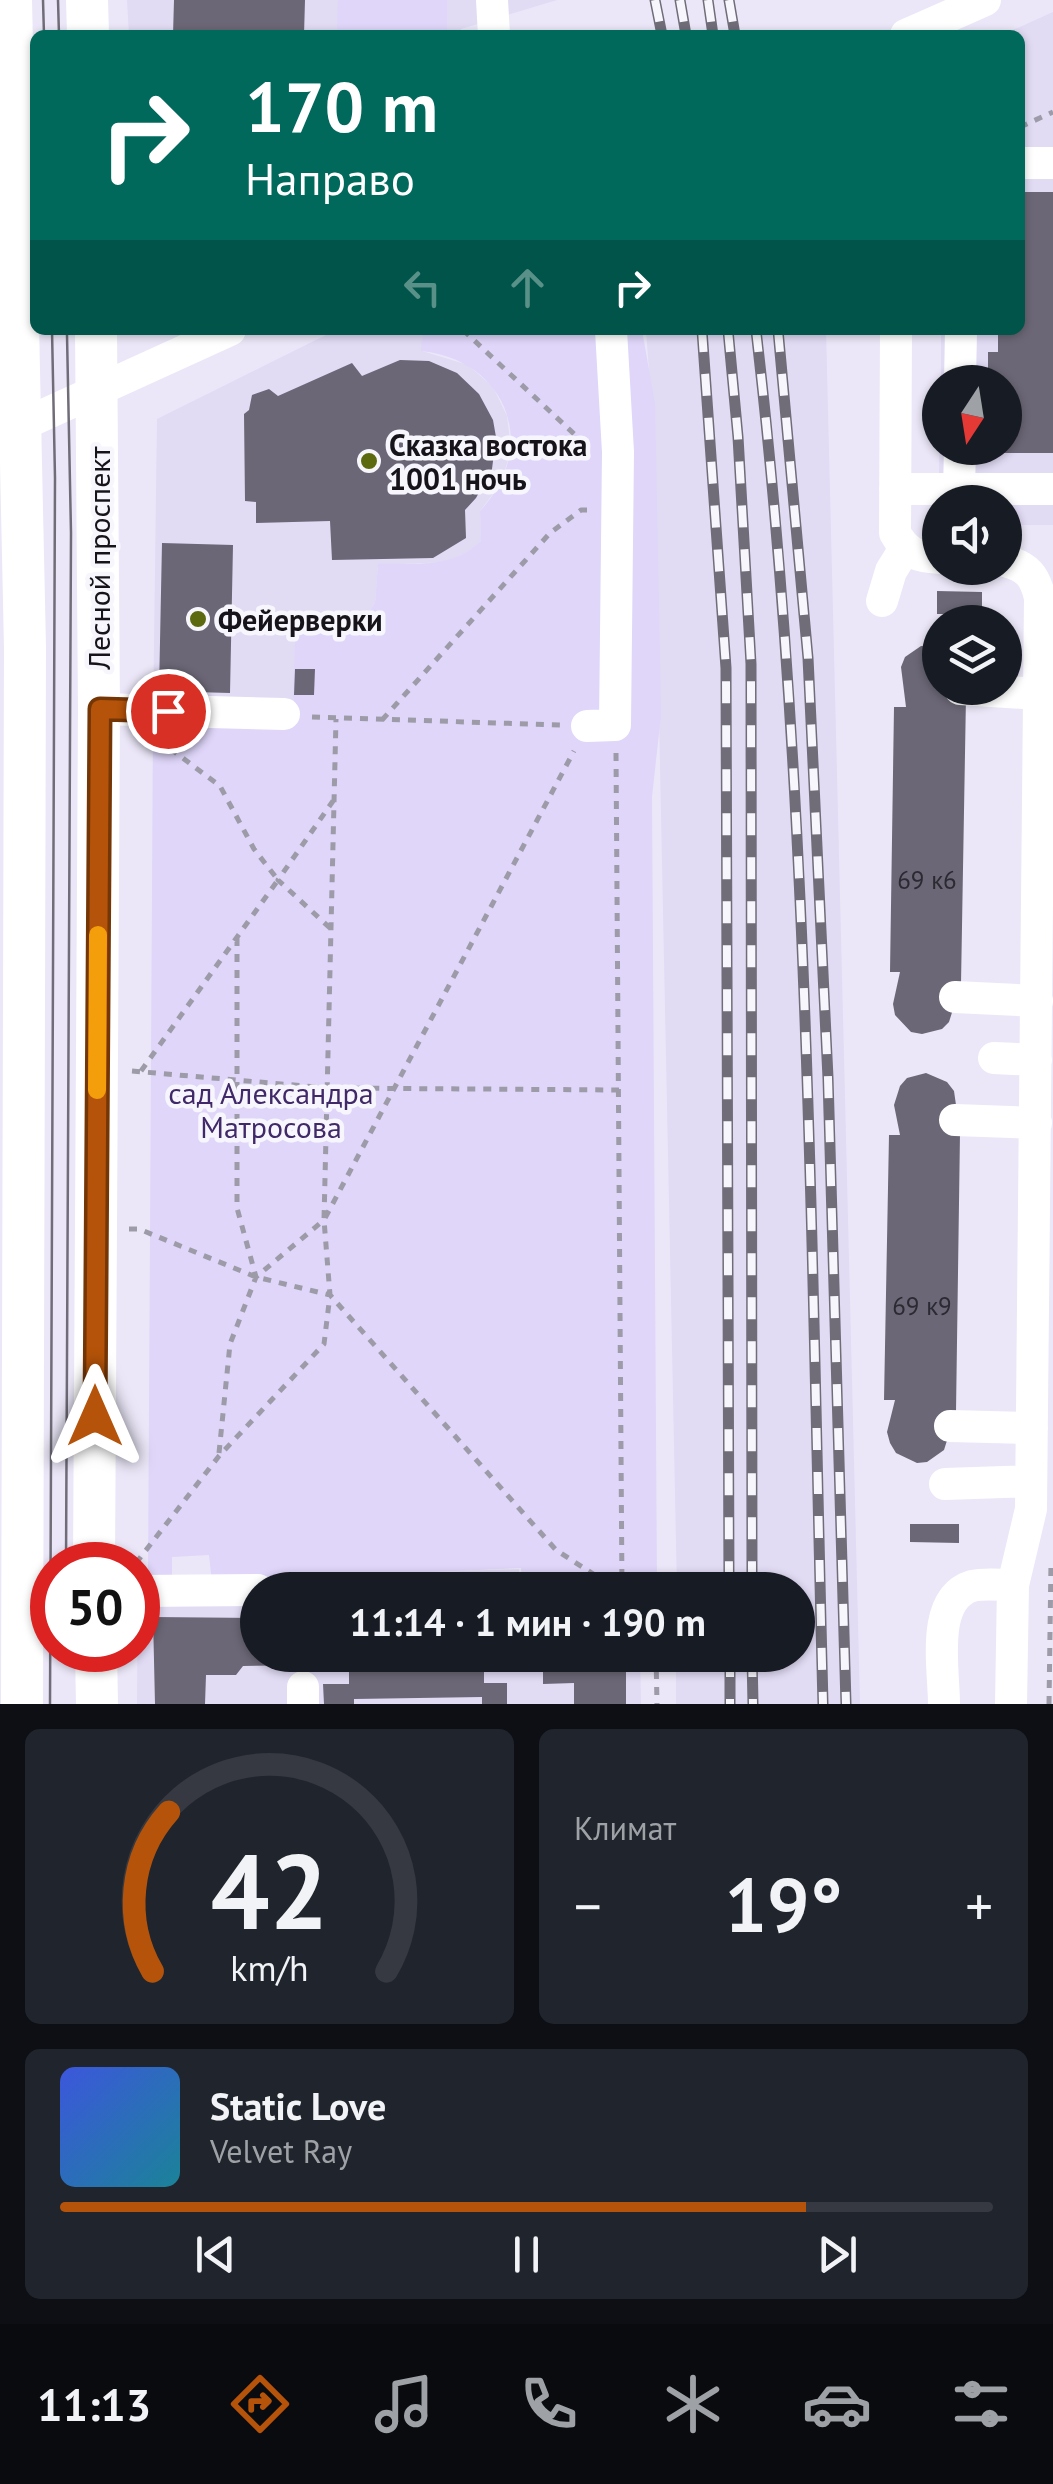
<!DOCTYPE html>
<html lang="ru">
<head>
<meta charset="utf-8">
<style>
	body { margin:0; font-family:"PT Sans",sans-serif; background:#20242c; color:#f1f3f6; height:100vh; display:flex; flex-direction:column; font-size:38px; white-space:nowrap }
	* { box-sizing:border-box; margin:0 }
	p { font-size:32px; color:#9ea1a6 }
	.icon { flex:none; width:55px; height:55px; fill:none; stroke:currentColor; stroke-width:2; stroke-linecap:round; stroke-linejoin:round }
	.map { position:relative; height:1704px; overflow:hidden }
	.panel { display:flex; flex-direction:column; gap:25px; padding:25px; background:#0d0f14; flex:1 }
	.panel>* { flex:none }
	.top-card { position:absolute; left:30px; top:30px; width:995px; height:305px; border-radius:15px; box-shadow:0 2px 8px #0004; background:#00695c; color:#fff; overflow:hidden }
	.needle { width:65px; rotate:192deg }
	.fabs { position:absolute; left:922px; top:365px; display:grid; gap:20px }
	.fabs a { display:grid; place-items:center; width:100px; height:100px; border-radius:50%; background:#171b24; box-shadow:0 2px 8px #0004; font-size:50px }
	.speed { position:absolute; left:30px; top:1542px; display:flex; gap:20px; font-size:50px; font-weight:700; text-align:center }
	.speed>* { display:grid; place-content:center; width:130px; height:130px; border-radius:50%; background:#171b24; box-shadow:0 2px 8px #0004; line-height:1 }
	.speed .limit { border:15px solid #d22; background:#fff; color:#111 }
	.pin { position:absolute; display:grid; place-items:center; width:85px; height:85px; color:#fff; margin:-42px; border:5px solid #fff; border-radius:50%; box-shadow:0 2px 10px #0007 }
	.me { position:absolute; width:110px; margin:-55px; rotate:0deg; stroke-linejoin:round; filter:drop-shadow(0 0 8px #0008) }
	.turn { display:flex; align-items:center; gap:35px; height:210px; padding:0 50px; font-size:45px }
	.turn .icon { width:130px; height:130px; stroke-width:2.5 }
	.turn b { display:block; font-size:70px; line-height:85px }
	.lanes { display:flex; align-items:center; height:95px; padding:0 50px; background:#0003; justify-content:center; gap:50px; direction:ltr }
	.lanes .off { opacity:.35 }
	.big { font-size:75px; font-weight:700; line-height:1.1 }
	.panel .tile { flex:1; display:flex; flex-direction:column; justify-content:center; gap:15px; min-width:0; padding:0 35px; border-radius:15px; background:#20242c }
	.panel .dial { align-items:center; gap:0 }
	.dial svg { height:260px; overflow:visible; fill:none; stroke:#363941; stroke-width:7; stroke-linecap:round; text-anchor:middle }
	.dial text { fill:#f1f3f6; stroke:none }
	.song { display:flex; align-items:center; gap:30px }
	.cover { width:120px; height:120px; border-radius:15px; background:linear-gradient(135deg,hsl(230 70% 55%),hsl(190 70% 35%)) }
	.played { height:10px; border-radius:5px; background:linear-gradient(90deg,#b45309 80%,#363941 80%) }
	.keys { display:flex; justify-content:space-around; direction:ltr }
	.heat { display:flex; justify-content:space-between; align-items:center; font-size:55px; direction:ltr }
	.panel .tiles { flex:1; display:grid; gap:25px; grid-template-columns:1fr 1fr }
	.tile:last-child { grid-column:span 2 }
	.trip { position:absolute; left:240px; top:1572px; width:575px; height:100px; border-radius:50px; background:#171b24; box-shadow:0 2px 8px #0004; font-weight:700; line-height:100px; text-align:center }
	.dock { display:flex; height:160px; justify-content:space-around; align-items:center; background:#090b0e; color:#9ea1a6 }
	.dock .icon { width:70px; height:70px }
	.dock .active { color:#b45309 }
	.dock b { font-size:45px; color:#f1f3f6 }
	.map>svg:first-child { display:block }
	.built { fill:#e1dbf4 }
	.green { fill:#dfd6f9 }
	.building { fill:#6b6776 }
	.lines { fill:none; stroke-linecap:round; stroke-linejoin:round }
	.path { stroke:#9e9ba8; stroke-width:5; stroke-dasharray:8 8; stroke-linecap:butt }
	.minor { stroke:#fff; stroke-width:32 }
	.major { stroke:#fff; stroke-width:42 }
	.tram { stroke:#706d78; stroke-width:2.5 }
	.rail-casing { stroke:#706d78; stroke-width:11 }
	.rail { stroke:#f8f6fd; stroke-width:8; stroke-dasharray:22; stroke-linecap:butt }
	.route-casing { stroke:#753606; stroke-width:25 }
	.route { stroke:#b45309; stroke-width:18 }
	.slow { stroke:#f59e0b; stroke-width:18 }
	.poi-dot { fill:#5d690f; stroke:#f8f6fd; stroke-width:4 }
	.labels { text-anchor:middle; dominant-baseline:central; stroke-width:9; stroke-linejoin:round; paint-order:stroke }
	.number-label { font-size:25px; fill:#2b2931 }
	.poi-label { font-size:30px; font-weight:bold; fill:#16141a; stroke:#f8f6fd; text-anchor:start }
	.street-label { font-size:30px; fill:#16141a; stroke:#f8f6fd }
	.park-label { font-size:30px; fill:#402968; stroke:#f8f6fd }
</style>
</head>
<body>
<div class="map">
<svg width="1053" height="1704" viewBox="0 0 1053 1704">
	<rect width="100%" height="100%" fill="#ebe7f8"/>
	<path class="built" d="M127 0H557L461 29 460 35H129Z
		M1053 12V525H1005V502H940L938 525 940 423V448H1005V382H941V330H1020V35H1002Z
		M336 330H423L422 351 468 365 493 387 507 416 511 450 501 483 480 511 481 541 472 550 447 562 378 565 375 603 359 626 322 628 293 697 298 724 153 720 157 419Z
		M646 330H826L860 1704H676V1655H798V1590H677L653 425Z
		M519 1569 520 1590H258V1655H640L641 1704H137L138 1583Z"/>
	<path class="green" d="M338 0H447V35H337Z
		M423 330H642L655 404 661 715 652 797 657 1590H523L521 1568 212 1582 209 1555 172 1557V1581H148L153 720 297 724 293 697 296 616 321 617 322 628 359 626 375 603 378 564C414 563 454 569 481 541L480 511C540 448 508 360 421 351Z"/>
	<path class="building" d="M174 0H305L304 35H173Z
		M1020 192H1053V453H1000V448H1005V382H988V352H998V330H1020Z
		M400 360 429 361 457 373 479 394 493 420 496 437 492 469 476 498 465 510 466 538 433 558 332 560 330 521 256 523V502L245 501 244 414 249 410 252 395 269 389 278 396 352 363 362 376Z
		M162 543 233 545 230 693 159 691Z
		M937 591 982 592V614H937Z
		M921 646 940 647V688H961L966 696 961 984 949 1022 942 1029 922 1034 911 1032 895 1015 893 1004 900 972H890L894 707H906L901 667 905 657Z
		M295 669H315L314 695H294Z
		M926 1073 947 1082 954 1091 960 1133 956 1412 944 1450 927 1462 917 1463 896 1453 890 1443 887 1432 895 1400H884L889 1135H900L894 1105 900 1086 907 1078Z
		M910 1524H959V1543L910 1542Z
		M153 1617 258 1618V1655H328V1665L243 1666 236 1675H206L205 1704H155Z
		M349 1655H484V1683H507V1704H482V1697L354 1699V1704H324L323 1684H349Z
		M543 1655H626V1704H574V1683L543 1684Z"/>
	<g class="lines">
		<path class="path" d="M1020 127 1053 112
			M463 330 587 446
			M312 717 561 725
			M382 720 550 533 581 510H588
			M616 753 622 1590
			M330 928 278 880 333 801
			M237 938V1208L256 1277
			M132 1071 328 1088 619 1090
			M141 1071 278 880 254 849 220 786 160 741
			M129 1229H139L256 1277 330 1295 556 1550 618 1590
			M219 1453 230 1344 256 1277 324 1220 336 719
			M136 1563 219 1456 324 1344 330 1295 324 1220 574 751
			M656 1655 657 1704
			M1049 1704 1051 1562"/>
		<path class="minor" d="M492 0 494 35
			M906 35 985 0
			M1020 163H1053
			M896 330 895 533C906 553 917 557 940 558
			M960 382 961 330
			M4 433 230 330
			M895 489H1053
			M959 490 960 448
			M1005 561C1028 567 1035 576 1040 598L1031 1509 1013 1585 1011 1704
			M882 601 891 571 904 550
			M960 689 1040 694
			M99 709 284 714
			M587 726 615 725 618 452 611 330
			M955 997 1037 1001
			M994 1058 1036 1060
			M955 1120 1036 1123
			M950 1426 1032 1428
			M945 1484 1031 1481
			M360 1590H478
			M138 1591 258 1590
			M303 1687V1704
			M944 1704C944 1669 930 1599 972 1586 984 1583 1000 1585 1013 1585"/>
		<path class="major" d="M11 0 25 648 22 1704
			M87 0 88 35
			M94 1565 99 709 96 330
			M96 1650 97 1704"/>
		<path class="tram" d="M43 0 44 35
			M58 0 59 35
			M66 1565 71 533 67 335
			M50 1704 55 478 52 330"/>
		<g class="rail-casing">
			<path id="rail" d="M655 0 662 35
				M680 0 686 35
				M708 0 713 35
				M729 0 735 35
				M702 330 726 668 729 1590
				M728 330 738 437 751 664 752 1590
				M756 330C809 785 811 1246 823 1704
				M778 330 808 658 828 1078 846 1704
				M730 1655V1704
				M752 1655 753 1704"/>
		</g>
		<use href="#rail" class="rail"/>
	</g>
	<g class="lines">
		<g class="route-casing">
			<path id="route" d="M95 1416 100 709 168 711"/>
		</g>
		<use href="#route" class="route"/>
		<path class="slow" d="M97 1090 98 935"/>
	</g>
	<g class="poi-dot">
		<circle cx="369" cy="461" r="10"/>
		<circle cx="198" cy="619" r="10"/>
	</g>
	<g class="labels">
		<g class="number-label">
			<text x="927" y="880">69 к6</text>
			<text x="922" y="1306">69 к9</text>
		</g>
		<g class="poi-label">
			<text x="389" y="444">Сказка востока<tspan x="389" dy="34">1001 ночь</tspan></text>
			<text x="218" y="619">Фейерверки</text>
		</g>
		<g class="street-label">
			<text transform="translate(98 558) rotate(-90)">Лесной проспект</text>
		</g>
		<g class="park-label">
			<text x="271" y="1092">cад Александра<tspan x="271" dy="34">Матросова</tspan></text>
		</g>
	</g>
</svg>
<div class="fabs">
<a><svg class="needle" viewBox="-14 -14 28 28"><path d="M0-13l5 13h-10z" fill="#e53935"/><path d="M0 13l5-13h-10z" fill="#9ea1a6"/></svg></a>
<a><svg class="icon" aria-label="sound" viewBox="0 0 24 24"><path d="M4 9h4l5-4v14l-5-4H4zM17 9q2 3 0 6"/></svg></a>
<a><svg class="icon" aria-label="layers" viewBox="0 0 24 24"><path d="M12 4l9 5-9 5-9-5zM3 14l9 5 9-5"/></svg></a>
</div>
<div class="speed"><div class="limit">50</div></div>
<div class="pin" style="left:168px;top:711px;background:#d93025"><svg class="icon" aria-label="arrive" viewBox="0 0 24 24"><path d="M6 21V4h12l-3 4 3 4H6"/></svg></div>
<svg class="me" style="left:95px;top:1416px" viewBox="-20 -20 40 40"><path d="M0-17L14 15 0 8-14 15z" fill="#b45309" stroke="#fff" stroke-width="4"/></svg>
<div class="trip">11:14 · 1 мин · 190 m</div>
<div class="top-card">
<div class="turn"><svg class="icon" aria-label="right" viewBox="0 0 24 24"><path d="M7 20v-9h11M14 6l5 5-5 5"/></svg><div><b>170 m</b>Направо</div></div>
<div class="lanes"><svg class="icon off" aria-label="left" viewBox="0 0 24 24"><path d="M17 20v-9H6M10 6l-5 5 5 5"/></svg><svg class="icon off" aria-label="ahead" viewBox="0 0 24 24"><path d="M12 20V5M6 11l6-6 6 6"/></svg><svg class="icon" aria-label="right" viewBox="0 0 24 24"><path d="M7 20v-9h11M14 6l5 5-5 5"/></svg></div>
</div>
</div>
<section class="panel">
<div class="tiles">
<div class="tile dial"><svg viewBox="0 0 100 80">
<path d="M14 69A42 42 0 1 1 86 69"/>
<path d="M14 69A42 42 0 0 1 19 20" stroke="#b45309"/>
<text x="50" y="56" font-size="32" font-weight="700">42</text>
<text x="50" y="72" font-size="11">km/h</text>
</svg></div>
<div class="tile"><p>Климат</p>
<div class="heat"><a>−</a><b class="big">19°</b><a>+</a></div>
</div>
<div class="tile">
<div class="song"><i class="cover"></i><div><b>Static Love</b><p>Velvet Ray</p></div></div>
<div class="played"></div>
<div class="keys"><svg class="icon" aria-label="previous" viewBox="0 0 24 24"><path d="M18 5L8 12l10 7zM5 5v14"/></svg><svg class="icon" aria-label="pause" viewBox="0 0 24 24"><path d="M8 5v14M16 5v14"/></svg><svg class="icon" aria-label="next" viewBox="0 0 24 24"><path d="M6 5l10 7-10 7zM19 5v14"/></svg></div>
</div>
</div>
</section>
<nav class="dock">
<b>11:13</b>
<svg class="icon active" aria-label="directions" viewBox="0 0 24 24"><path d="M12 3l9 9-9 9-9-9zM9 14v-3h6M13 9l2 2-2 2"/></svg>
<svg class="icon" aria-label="music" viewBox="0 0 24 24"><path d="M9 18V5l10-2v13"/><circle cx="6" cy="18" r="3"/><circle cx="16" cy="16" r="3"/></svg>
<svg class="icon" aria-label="phone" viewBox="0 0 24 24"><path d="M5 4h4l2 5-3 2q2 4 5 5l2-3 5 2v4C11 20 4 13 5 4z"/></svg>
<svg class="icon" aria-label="climate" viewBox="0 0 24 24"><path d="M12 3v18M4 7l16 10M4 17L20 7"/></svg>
<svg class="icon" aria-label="car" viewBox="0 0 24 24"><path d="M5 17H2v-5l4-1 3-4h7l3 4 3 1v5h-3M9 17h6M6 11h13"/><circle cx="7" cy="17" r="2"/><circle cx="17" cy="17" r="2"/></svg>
<svg class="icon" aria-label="filters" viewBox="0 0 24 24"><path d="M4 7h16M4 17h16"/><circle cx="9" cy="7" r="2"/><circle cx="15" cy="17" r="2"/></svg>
</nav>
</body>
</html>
